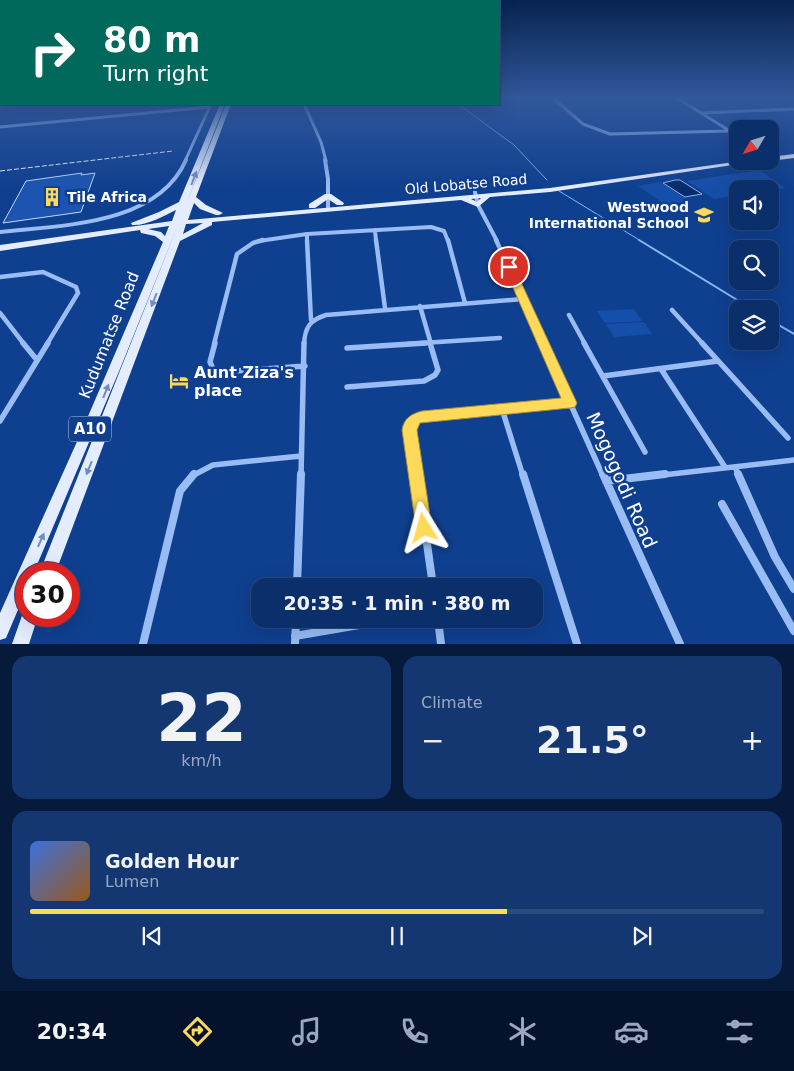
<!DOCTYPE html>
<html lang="en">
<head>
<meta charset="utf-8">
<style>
	body { margin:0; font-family:"DejaVu Sans",sans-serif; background:#143771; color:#f1f3f6; height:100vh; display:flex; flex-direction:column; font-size:19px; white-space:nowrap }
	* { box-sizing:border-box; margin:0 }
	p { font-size:16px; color:#9aa9c1 }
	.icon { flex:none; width:28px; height:28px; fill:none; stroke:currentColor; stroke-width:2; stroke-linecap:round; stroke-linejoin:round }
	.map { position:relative; height:644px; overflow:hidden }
	.drawer { display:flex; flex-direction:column; gap:12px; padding:12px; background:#061a3b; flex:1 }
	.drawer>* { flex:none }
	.top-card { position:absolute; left:0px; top:0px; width:500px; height:105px; box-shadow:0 5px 20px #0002,0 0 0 1px #2b4a7e; background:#00695c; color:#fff; overflow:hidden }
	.needle { width:32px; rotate:231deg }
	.fabs { position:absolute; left:729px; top:120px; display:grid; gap:10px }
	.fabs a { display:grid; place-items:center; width:50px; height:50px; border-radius:10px; background:#0b2f6b; box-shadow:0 5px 20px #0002,0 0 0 1px #2b4a7e; font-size:25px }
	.speed { position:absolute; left:15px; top:562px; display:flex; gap:10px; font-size:25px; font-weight:700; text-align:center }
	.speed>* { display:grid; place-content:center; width:65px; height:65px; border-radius:50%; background:#0b2f6b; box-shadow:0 5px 20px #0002,0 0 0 1px #2b4a7e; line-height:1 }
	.speed .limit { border:8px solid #d22; background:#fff; color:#111 }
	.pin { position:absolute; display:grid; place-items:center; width:42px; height:42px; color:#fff; margin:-21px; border:2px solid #fff; border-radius:50%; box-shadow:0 1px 5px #0007 }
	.me { position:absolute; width:55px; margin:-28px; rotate:352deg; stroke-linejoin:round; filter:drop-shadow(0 0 4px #0008) }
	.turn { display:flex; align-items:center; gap:18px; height:105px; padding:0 20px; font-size:22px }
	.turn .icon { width:65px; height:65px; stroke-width:2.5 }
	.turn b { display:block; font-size:35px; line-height:42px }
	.big { font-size:38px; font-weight:600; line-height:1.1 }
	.drawer .card { flex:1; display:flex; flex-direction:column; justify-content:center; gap:8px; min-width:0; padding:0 18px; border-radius:15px; background:#143771 }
	.drawer .dial { align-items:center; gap:0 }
	.dial b { font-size:65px; line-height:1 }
	.song { display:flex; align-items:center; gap:15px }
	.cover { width:60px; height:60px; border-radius:8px; background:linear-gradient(135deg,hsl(220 70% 55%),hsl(30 70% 35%)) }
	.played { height:5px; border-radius:2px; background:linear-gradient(90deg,#ffda5a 65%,#2b4a7e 65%) }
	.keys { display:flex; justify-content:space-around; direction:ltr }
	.heat { display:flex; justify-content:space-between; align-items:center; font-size:28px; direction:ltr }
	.drawer .tiles { flex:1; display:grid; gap:12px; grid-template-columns:1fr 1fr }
	.card:last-child { grid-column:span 2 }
	.trip { position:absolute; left:251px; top:578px; width:292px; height:50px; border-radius:15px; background:#0b2f6b; box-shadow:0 5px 20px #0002,0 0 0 1px #2b4a7e; font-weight:600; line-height:50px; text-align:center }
	.tab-bar { display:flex; height:80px; justify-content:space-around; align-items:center; background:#04132b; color:#9aa9c1 }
	.tab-bar .icon { width:35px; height:35px }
	.tab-bar .active { color:#ffda5a }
	.tab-bar b { font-size:22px; color:#f1f3f6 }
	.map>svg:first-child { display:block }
	.green { fill:#164faa }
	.water { fill:#092c6b; stroke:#89b5f7 }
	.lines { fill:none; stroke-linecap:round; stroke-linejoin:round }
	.stream-far1 { stroke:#89b5f7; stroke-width:1 }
	.stream { stroke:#89b5f7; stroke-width:2 }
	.building { fill:#1c54af; stroke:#c0d8fe }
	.street-far4 { stroke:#98bcf3; stroke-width:3 }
	.street-far3 { stroke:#98bcf3; stroke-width:4 }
	.street-far2 { stroke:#98bcf3; stroke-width:4.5 }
	.street-far1 { stroke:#98bcf3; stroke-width:5.5 }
	.street { stroke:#98bcf3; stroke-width:8 }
	.primary { fill:#e4edff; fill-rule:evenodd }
	.rail { stroke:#fff; stroke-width:1; stroke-dasharray:5 2; stroke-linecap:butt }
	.oneway { fill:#6f8dc1 }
	.route { fill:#ffda5a; stroke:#a68e3a }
	.labels { text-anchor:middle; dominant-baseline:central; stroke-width:5; stroke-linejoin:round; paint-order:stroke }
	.far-street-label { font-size:14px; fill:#fff; stroke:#0f3f8f }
	.far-poi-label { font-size:14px; font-weight:bold; fill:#fff; stroke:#0f3f8f; text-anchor:start }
	.shield { fill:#0f3f8f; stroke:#b7c5dd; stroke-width:1 }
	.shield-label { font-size:15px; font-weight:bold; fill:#fff }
	.street-label { font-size:16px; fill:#fff; stroke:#0f3f8f }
	.poi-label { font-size:16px; font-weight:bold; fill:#fff; stroke:#0f3f8f; text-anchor:start }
	.near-street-label { font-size:19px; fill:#fff; stroke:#0f3f8f }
</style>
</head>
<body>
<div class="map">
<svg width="794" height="644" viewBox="0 0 794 644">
	<rect width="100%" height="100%" fill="#0f3f8f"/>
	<path class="green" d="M760 170 785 188 770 190 738 189 737 195 714 199 687 181Z
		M660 182 690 201 667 206 638 186Z
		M634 309 642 321 605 323 597 311Z
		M644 322 652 334 614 337 606 324Z"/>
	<path class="water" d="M675 180H680L702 194 685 197 663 183Z"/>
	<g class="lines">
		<path class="stream-far1" d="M458 104 514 145 547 180
			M559 191 641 241"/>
		<path class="stream" d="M639 240 752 309
			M770 320 794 334"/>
	</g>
	<path class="building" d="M82 173 81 175 95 173 81 212 3 223 26 181Z"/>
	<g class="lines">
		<path class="street-far4" d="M553 98 583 124 610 134 728 131
			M677 98 738 136
			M304 104 321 142 326 161
			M701 113 794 109
			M0 127 210 107
			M185 161 211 104"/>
		<path class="street-far3" d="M325 160 328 179V209
			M475 192 478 205 497 241
			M375 230 376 241
			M0 232C61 225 157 226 186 160
			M307 234V241
			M259 241 307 234 431 227 444 231 448 241"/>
		<path class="street-far2" d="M307 240 311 320
			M376 240 385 308
			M448 240 465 303
			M496 240 544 344
			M0 277 43 272 76 287 78 293 47 344
			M420 306 431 344
			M672 310 703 344
			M0 313 24 344
			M569 315 585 344
			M214 344 237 254 253 243 263 240
			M304 344C305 327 310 320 326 315L523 299
			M407 344 500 338"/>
		<path class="street-far1" d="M23 343 37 360
			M215 343 210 362 213 369 221 372 305 366
			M543 343 603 476
			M584 343 645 452
			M702 343 788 438
			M347 348 426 343
			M661 369 725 467
			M603 376 718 361
			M347 387 424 381 435 375 438 370 430 343
			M502 409 523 476
			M0 421 48 343
			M735 467 739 476
			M192 476 213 465 301 456
			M301 476 304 343
			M417 476 410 424 422 416 570 403
			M654 476 794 460"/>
		<path class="street" d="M417 474 433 586
			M523 474 577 644
			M603 474 680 644
			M738 474 775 557 794 589
			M606 481 665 474
			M722 504 794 631
			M297 586 301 474
			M438 619 441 644
			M295 636 394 619
			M143 644 180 491 194 474
			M295 644 296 619"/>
		<path class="primary" d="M220 104H225L187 202 226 104H231L196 197 206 205 223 213 219 215H216L200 209 194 203 188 220 550 188 741 161H760L550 192 490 197 478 207 461 200 212 222V225L180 241 55 574H39L178 225 120 369 34 572V574H26V591L6 638 0 640V613L80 435 163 242 155 236 141 233 140 230 0 251V245L172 221 176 210C164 216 146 226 132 225L131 223 159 212 179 202ZM481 198 477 202 471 199ZM203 223 183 234 186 224ZM169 226 165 236 161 232 148 229Z
			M794 154V158L770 161V157Z
			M325 194H331L344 203 343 205H337L328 199 315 208H309V204Z
			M26 609V616H38L29 644H12L24 610Z"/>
		<path class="rail" d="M0 171 173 151"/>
	</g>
	<defs><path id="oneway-solid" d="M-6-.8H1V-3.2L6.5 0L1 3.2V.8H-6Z" transform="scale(1.25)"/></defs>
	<g class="oneway">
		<use href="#oneway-solid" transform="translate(194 178) rotate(-69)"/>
		<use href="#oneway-solid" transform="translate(154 300) rotate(111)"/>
		<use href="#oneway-solid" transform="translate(106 391) rotate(-68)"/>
		<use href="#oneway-solid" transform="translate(89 468) rotate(112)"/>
		<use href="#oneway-solid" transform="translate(41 540) rotate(-66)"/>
	</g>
	<linearGradient id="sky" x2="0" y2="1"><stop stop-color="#08234f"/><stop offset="0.52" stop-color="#31589b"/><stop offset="1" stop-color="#31589b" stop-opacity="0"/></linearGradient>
	<rect width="794" height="188" fill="url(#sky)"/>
	<path class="route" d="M509 264 514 267 577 403 575 407 570 408 420 423 417 430 432 528 430 533 424 536 418 533 416 528 402 430C404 418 411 414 422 411L561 398 504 267Z"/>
	<defs>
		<g id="building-bare" transform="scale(1.5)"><path d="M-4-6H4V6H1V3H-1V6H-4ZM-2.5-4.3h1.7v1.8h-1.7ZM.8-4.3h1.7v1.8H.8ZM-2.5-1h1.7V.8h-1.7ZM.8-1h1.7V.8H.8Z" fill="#ffda5a" stroke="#0f3f8f" stroke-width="2.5" paint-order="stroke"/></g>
		<g id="school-bare" transform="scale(1.5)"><path d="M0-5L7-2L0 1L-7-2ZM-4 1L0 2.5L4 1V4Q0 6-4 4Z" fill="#ffda5a" stroke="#0f3f8f" stroke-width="2.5" paint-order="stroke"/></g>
		<g id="hotel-bare" transform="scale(1.5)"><path d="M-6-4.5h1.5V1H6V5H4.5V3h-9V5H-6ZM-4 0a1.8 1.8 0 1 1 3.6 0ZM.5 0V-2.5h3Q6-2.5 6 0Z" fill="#ffda5a" stroke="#0f3f8f" stroke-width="2.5" paint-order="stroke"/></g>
	</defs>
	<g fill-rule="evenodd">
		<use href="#building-bare" x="52" y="197"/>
		<use href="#school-bare" x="704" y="215"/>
		<use href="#hotel-bare" x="179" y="381"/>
	</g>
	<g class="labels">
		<g class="far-street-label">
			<text transform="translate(466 184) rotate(-5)">Old Lobatse Road</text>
		</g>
		<g class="far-poi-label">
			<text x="67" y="197">Tile Africa</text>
			<text x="689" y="207" text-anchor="end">Westwood<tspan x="689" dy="16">International School</tspan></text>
		</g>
		<rect class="shield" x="69" y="416.5" width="42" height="25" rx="4"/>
		<g class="shield-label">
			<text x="90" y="429">A10</text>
		</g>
		<g class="street-label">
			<text transform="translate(109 335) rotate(-68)">Kudumatse Road</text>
		</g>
		<g class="poi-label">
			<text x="194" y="372">Aunt Ziza's<tspan x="194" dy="18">place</tspan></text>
		</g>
		<g class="near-street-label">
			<text transform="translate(622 480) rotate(66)">Mogogodi Road</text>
		</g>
	</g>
</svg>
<div class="fabs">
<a><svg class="needle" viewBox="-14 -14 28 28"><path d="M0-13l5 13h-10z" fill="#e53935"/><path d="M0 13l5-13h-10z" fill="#9aa9c1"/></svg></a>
<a><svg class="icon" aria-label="sound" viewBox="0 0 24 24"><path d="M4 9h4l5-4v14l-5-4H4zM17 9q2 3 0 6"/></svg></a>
<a><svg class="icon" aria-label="search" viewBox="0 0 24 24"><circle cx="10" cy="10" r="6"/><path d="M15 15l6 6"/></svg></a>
<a><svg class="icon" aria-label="layers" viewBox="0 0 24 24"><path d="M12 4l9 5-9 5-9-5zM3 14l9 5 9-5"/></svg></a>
</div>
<div class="speed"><div class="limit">30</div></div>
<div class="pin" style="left:509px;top:267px;background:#d93025"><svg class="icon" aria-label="arrive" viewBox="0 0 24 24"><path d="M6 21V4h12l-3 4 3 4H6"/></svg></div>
<svg class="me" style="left:424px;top:528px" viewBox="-20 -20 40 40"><path d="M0-17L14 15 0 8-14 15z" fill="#ffda5a" stroke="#fff" stroke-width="4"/></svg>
<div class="trip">20:35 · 1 min · 380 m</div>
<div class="top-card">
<div class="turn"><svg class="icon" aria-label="right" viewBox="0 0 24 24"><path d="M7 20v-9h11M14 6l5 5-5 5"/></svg><div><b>80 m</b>Turn right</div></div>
</div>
</div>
<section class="drawer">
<div class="tiles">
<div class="card dial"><b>22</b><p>km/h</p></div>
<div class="card"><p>Climate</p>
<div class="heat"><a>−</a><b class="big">21.5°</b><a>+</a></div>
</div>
<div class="card">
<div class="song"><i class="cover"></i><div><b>Golden Hour</b><p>Lumen</p></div></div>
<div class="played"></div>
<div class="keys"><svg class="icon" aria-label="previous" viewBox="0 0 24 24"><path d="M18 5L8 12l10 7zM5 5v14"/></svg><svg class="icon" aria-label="pause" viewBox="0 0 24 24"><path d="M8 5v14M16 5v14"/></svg><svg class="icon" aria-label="next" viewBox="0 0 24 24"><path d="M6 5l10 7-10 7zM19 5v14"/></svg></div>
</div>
</div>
</section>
<nav class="tab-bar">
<b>20:34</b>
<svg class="icon active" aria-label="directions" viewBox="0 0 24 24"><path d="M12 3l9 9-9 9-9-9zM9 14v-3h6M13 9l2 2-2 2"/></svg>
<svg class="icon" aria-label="music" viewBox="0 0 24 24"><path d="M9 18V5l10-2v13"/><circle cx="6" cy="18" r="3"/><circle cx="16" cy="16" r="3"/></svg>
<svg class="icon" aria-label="phone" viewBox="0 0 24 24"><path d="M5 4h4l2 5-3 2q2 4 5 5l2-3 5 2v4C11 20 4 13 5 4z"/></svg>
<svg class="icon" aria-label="climate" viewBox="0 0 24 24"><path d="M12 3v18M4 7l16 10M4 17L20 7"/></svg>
<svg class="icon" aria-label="car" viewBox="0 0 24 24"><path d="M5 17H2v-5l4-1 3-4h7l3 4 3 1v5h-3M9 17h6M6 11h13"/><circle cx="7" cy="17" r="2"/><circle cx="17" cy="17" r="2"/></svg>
<svg class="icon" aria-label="filters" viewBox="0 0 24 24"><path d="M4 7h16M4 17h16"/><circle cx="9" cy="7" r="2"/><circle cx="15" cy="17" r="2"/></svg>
</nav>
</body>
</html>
